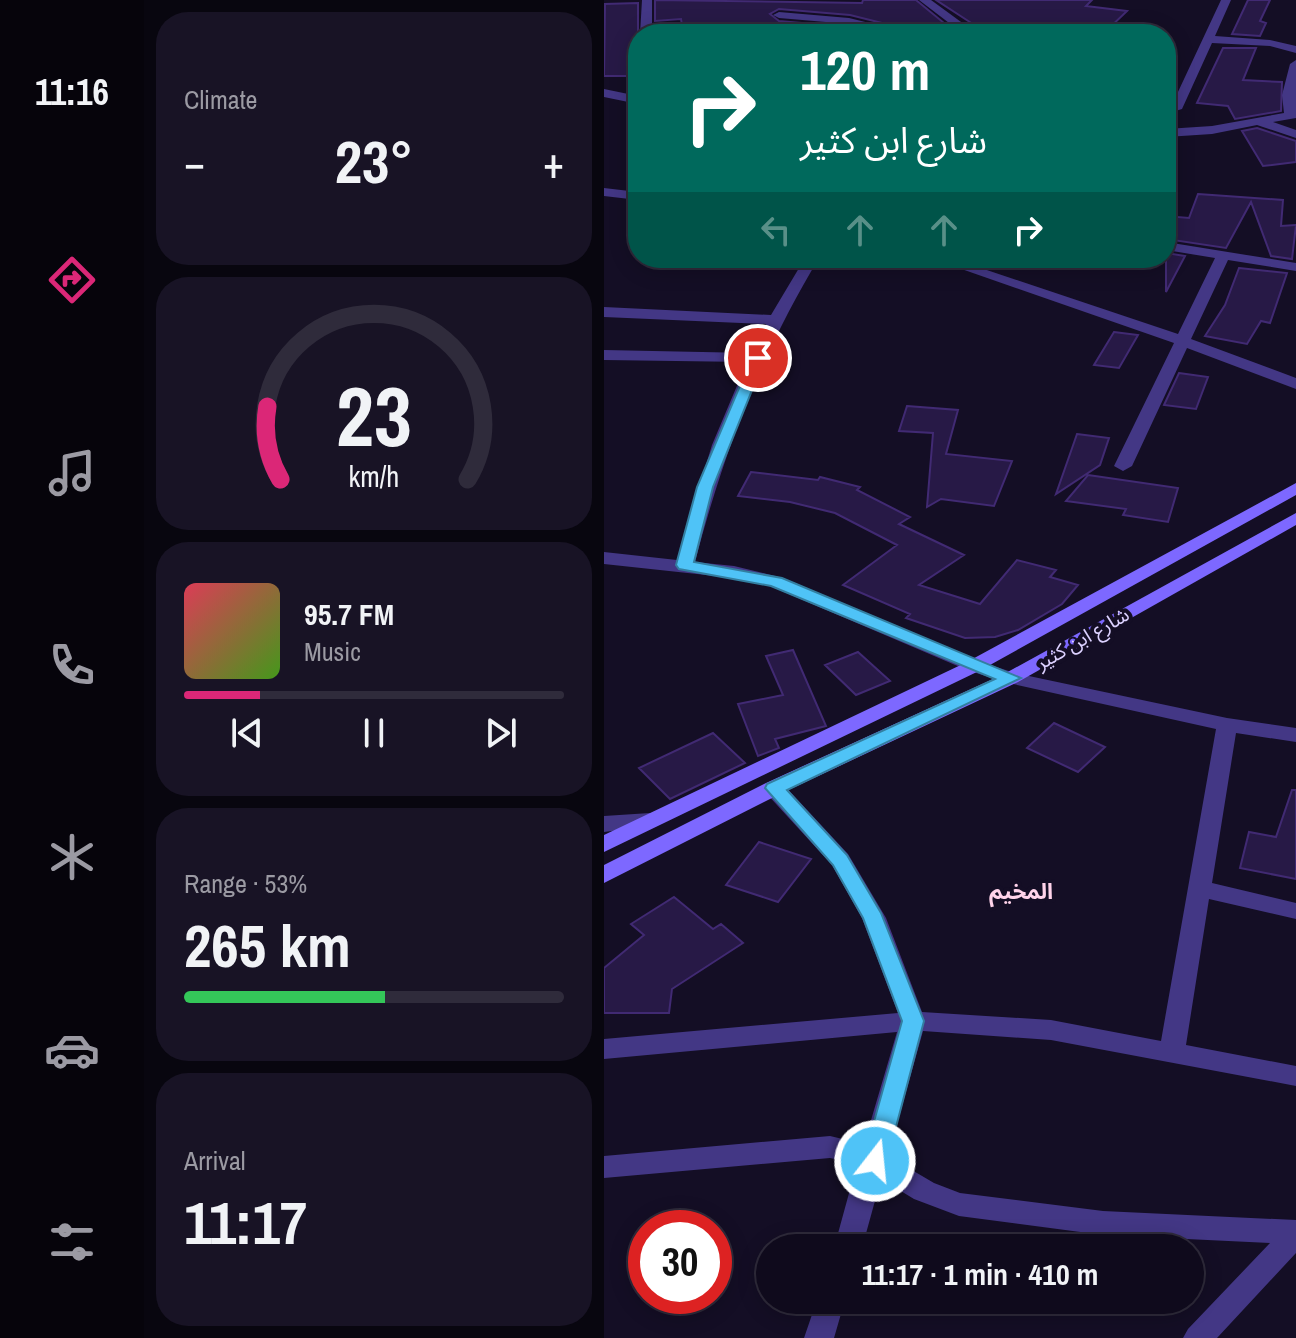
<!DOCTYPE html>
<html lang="en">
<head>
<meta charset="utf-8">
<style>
	body { margin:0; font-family:"Archivo Narrow","Noto Sans Arabic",sans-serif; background:#181325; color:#f1f3f6; height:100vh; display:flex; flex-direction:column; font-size:30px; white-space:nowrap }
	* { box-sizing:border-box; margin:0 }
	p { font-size:26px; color:#9b9aa3 }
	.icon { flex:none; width:44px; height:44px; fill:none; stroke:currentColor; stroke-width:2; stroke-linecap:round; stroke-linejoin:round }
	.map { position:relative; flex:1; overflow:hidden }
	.side { display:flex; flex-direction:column; gap:12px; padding:12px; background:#08060f; width:460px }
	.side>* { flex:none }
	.hud { position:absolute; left:24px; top:24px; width:548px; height:244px; border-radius:32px; box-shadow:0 4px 20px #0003,0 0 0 2px #2f2b3b; background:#00695c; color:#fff; overflow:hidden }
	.speed { position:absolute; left:24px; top:1210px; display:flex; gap:16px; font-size:40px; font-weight:700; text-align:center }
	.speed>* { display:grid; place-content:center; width:104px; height:104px; border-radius:50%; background:#0f0a1c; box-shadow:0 4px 20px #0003,0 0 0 2px #2f2b3b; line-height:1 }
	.speed .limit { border:12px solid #d22; background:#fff; color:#111 }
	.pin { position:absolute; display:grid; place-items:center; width:68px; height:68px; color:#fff; margin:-34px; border:4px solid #fff; border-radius:50%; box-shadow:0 2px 8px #0007 }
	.me { position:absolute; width:88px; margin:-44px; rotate:16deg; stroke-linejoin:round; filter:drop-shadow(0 0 6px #0008) }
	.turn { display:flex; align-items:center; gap:28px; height:168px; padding:0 40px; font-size:36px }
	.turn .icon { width:104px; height:104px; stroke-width:2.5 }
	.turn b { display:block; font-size:56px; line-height:68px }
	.lanes { display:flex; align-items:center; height:76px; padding:0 40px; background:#0003; justify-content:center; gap:40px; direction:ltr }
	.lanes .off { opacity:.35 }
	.big { font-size:60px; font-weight:700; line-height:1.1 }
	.side .card { flex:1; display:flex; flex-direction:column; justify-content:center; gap:12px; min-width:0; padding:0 28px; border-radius:32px; background:#181325 }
	.side .dial { align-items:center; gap:0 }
	.dial svg { height:208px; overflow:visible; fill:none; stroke:#2f2b3b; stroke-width:7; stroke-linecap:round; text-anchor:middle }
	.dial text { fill:#f1f3f6; stroke:none }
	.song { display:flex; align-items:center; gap:24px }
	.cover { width:96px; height:96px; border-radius:12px; background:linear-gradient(135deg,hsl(350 70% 55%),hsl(100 70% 35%)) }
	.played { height:8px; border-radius:4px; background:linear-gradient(90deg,#db2777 20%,#2f2b3b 20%) }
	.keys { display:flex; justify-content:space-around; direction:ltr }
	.heat { display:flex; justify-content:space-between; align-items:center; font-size:44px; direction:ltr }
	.charge { height:12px; border-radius:6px; background:linear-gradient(90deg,#34c759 53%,#2f2b3b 0) }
	.trip { position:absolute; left:152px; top:1234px; width:448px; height:80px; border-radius:40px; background:#0f0a1c; box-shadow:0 4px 20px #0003,0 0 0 2px #2f2b3b; font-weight:700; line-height:80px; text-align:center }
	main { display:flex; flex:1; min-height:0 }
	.dock { display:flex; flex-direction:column; width:144px; justify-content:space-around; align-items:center; background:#06040b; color:#9b9aa3 }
	.dock .icon { width:56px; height:56px }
	.dock .active { color:#db2777 }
	.dock b { font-size:36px; color:#f1f3f6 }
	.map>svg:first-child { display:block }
	.building { fill:#271946; stroke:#412a73; stroke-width:2 }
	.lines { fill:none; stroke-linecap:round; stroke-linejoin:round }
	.street { fill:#433785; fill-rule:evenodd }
	.secondary { fill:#7d68ff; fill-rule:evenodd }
	.route { fill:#4fc3f7; stroke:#337fa1; stroke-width:2 }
	.labels { text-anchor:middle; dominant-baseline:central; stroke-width:8; stroke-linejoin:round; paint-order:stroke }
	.street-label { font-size:20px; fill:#dcd1ff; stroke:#140e25 }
	.neighbourhood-label { font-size:22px; font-weight:bold; fill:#ffd3ea; stroke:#140e25 }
</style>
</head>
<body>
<main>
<nav class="dock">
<b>11:16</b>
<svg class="icon active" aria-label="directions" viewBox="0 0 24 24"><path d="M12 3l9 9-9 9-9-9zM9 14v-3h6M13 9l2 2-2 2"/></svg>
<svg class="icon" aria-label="music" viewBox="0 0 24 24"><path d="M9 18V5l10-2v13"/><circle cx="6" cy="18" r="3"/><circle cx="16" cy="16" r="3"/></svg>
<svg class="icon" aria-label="phone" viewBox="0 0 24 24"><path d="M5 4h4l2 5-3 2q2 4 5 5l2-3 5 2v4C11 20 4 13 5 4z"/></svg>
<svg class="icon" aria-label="climate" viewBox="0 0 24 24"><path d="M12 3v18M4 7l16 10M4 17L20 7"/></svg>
<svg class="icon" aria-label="car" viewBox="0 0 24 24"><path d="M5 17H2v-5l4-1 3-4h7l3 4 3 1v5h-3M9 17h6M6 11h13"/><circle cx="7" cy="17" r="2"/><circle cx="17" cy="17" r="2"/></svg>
<svg class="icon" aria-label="filters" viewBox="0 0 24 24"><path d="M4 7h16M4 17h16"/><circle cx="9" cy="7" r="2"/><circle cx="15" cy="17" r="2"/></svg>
</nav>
<section class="side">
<div class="card"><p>Climate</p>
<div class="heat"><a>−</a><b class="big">23°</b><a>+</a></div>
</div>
<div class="card dial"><svg viewBox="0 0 100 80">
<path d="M14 69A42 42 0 1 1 86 69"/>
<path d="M14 69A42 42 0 0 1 9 41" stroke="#db2777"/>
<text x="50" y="56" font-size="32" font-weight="700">23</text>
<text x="50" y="72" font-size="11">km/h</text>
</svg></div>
<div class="card">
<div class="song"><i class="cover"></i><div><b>95.7 FM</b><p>Music</p></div></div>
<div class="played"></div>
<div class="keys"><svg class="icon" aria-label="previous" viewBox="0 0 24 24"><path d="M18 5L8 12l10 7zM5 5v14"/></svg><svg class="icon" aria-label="pause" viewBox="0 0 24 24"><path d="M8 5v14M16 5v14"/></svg><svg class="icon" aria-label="next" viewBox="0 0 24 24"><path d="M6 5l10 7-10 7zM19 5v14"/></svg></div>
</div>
<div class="card"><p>Range · 53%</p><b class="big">265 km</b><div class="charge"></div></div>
<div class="card"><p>Arrival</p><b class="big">11:17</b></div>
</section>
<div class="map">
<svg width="692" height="1338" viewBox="0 0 692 1338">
	<rect width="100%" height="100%" fill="#140e25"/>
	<path class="building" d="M51 0 258 3 259 0H312L340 23 286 25 246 15 175 9 166 14 175 21 244 27 272 34H148L149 27 79 31 77 19 51 21Z
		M332 0H488L482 6 523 11 499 34 458 30 409 34 394 24 375 28Z
		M644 0H666L656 21 662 23 656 36 628 34Z
		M34 3V76H0L1 4Z
		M619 48H652L639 80 678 82 677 111 631 119 624 106 593 103Z
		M653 128 692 141V162L659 166 638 131Z
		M594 194 679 200 677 226 692 225 688 259 667 256 647 202 622 248 562 239V216L585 218Z
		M562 253 581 256 562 292Z
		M635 268 683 273 666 323 657 321 643 344 601 336 621 305Z
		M510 332 534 335 515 368 490 365Z
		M575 373 604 377 592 409 560 405Z
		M303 406 354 410 342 454 408 461 390 506 337 499 323 507 329 433 295 431Z
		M473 434 505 438 496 465 452 494Z
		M147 472 214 480 216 477 256 487 253 490 306 517 295 524 360 555 315 585 376 604 413 560 452 570 446 577 474 585 458 604 414 630 391 637 361 638 302 618 306 614 239 585 293 545 231 513 186 502 134 496Z
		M484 475 574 488 564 522 519 515 522 509 462 501Z
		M189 650 222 726 171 739 175 748 154 756 134 704 179 695 162 656Z
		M254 652 286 681 252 695 221 665Z
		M450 723 501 747 474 772 423 748Z
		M109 733 141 763 66 799 35 768Z
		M688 790H692V879L636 868 645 832 672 837Z
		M155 842 207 859 174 902 122 885Z
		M70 897 109 929 117 924 139 943 68 989 65 1013H0V968L40 935 27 924Z"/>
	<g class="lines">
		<path class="street" d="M38 0H48V34H36Z
			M315 0H327L368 30 362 33 284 34 245 24 175 18 169 15 175 12 245 18 286 28 349 26Z
			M617 0H627L611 36 666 40 692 46V53L666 46 608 43 578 109 568 112 566 109Z
			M692 60V118L669 122 692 130V138L653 125 608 134 562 137V129L608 126 680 113 678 95 686 64Z
			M0 89 34 96V104L0 97Z
			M0 188 34 192V200L0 196Z
			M562 242 692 263V271L624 260 587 339 692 378V389L583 348 528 466 519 471 510 466 570 343 326 258H347L574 334 611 258 562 250Z
			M201 258H215C157 354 119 454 91 562L130 566 179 578 377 662 411 673 623 718 692 728V742L632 733 608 883 692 903V919L605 899 582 1045 692 1066V1086L447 1040 319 1031 284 1156 330 1183 356 1193 499 1211 692 1220V1253L613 1338H579L584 1329 666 1243 499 1235 355 1216 310 1199 277 1179 258 1248H230L253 1164 226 1158 0 1178V1156L226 1136 260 1144 293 1032 0 1059V1039L294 1013 258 918 228 865 162 793 159 788 170 781 178 783 244 854 282 918 318 1012 447 1020 557 1041 612 729 400 682 363 670 166 586 130 578 0 564V552L73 560 108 445 143 362 0 360V350L147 353 162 324 0 317V307L167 315Z
			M46 813 54 815 57 820 54 825 0 832V816Z
			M213 1300H241L230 1338H200Z"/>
		<path class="secondary" d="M692 483V495L377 670 0 852V835L363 662Z
			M692 513V525L414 682 178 793 0 883V865L162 783 400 674Z"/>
	</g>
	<path class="route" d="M149 355 161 358 109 487 90 562 178 578 417 678 183 790 243 855 277 913 320 1021 283 1161 280 1168 271 1171 262 1168 259 1161 298 1021 259 918 229 865 161 788 163 784 391 679 167 586 75 569 72 565 93 487Z"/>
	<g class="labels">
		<g class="street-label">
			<text transform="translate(478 638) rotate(-30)">شارع ابن كثير</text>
		</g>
		<g class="neighbourhood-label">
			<text x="417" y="891">المخيم</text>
		</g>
	</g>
</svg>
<div class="speed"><div class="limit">30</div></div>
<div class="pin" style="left:154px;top:358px;background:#d93025"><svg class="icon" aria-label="arrive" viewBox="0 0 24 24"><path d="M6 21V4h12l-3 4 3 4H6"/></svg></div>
<svg class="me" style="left:271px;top:1161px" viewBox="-20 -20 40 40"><circle r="17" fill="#4fc3f7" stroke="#fff" stroke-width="3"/><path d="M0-11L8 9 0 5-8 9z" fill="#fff"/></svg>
<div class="trip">11:17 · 1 min · 410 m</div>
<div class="hud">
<div class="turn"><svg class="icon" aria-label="right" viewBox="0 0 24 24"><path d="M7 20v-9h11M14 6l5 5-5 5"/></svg><div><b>120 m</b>شارع ابن كثير</div></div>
<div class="lanes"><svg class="icon off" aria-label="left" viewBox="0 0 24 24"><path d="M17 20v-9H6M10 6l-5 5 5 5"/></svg><svg class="icon off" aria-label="ahead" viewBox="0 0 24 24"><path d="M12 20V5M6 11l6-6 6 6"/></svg><svg class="icon off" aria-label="ahead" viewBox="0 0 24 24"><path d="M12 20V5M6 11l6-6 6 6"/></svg><svg class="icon" aria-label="right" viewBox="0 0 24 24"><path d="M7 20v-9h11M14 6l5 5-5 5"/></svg></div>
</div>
</div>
</main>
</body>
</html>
